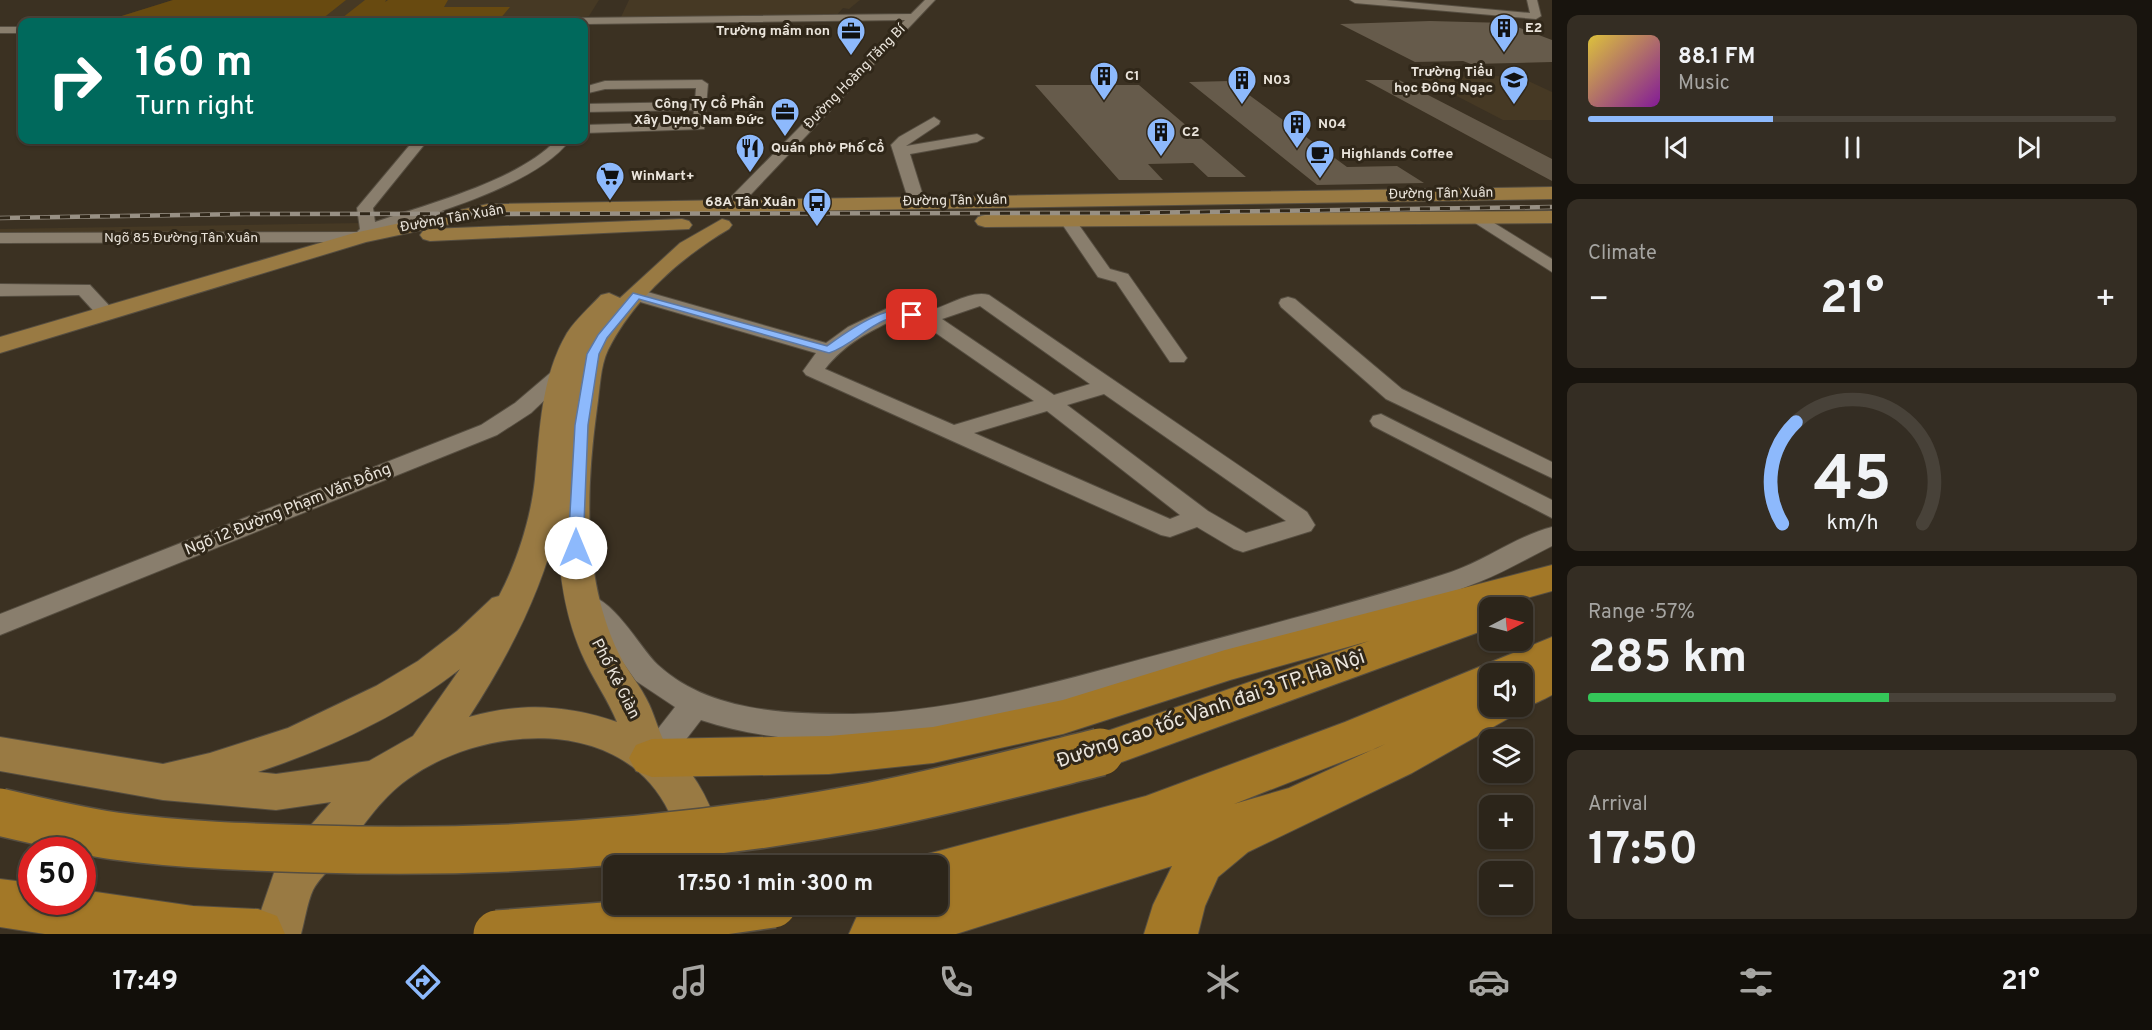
<!DOCTYPE html>
<html lang="en">
<head>
<meta charset="utf-8">
<style>
	body { margin:0; font-family:Overpass,sans-serif; background:#342d23; color:#f1f3f6; height:100vh; display:flex; flex-direction:column; font-size:22px; white-space:nowrap }
	* { box-sizing:border-box; margin:0 }
	p { font-size:20px; color:#a6a5a2 }
	.icon { flex:none; width:33px; height:33px; fill:none; stroke:currentColor; stroke-width:2; stroke-linecap:round; stroke-linejoin:round }
	.map { position:relative; flex:1; overflow:hidden }
	.drawer { display:flex; flex-direction:column; gap:15px; padding:15px; background:#18140e; width:600px }
	.drawer>* { flex:none }
	.guide { position:absolute; left:18px; top:18px; width:570px; height:126px; border-radius:12px; box-shadow:0 2px 4px #0004,0 0 0 2px #484239; background:#00695c; color:#fff; overflow:hidden }
	.needle { width:39px; rotate:84deg }
	.tools { position:absolute; left:1479px; top:597px; display:grid; gap:12px }
	.tools a { display:grid; place-items:center; width:54px; height:54px; border-radius:12px; background:#2c251a; box-shadow:0 2px 4px #0004,0 0 0 2px #484239; font-size:30px }
	.speed { position:absolute; left:18px; top:837px; display:flex; gap:12px; font-size:30px; font-weight:700; text-align:center }
	.speed>* { display:grid; place-content:center; width:78px; height:78px; border-radius:50%; background:#2c251a; box-shadow:0 2px 4px #0004,0 0 0 2px #484239; line-height:1 }
	.speed .limit { border:9px solid #d22; background:#fff; color:#111 }
	.pin { position:absolute; display:grid; place-items:center; width:51px; height:51px; color:#fff; margin:-26px; border-radius:12px; box-shadow:0 3px 9px #0006 }
	.me { position:absolute; width:66px; margin:-33px; rotate:0deg; stroke-linejoin:round; filter:drop-shadow(0 0 4px #0008) }
	.turn { display:flex; align-items:center; gap:21px; height:126px; padding:0 18px; font-size:27px }
	.turn .icon { width:78px; height:78px; stroke-width:2.5 }
	.turn b { display:block; font-size:42px; line-height:51px }
	.big { font-size:45px; font-weight:700; line-height:1.1 }
	.drawer .tile { flex:1; display:flex; flex-direction:column; justify-content:center; gap:9px; min-width:0; padding:0 21px; border-radius:12px; background:#342d23 }
	.drawer .dial { align-items:center; gap:0 }
	.dial svg { height:156px; overflow:visible; fill:none; stroke:#484239; stroke-width:7; stroke-linecap:round; text-anchor:middle }
	.dial text { fill:#f1f3f6; stroke:none }
	.song { display:flex; align-items:center; gap:18px }
	.cover { width:72px; height:72px; border-radius:9px; background:linear-gradient(135deg,hsl(50 70% 55%),hsl(290 70% 35%)) }
	.played { height:6px; border-radius:3px; background:linear-gradient(90deg,#8db9fc 35%,#484239 35%) }
	.keys { display:flex; justify-content:space-around; direction:ltr }
	.heat { display:flex; justify-content:space-between; align-items:center; font-size:33px; direction:ltr }
	.charge { height:9px; border-radius:4px; background:linear-gradient(90deg,#34c759 57%,#484239 0) }
	.trip { position:absolute; left:603px; top:855px; width:345px; height:60px; border-radius:12px; background:#2c251a; box-shadow:0 2px 4px #0004,0 0 0 2px #484239; font-weight:700; line-height:60px; text-align:center }
	.tab-bar { display:flex; height:96px; justify-content:space-around; align-items:center; background:#120f0a; color:#a6a5a2 }
	.tab-bar .icon { width:42px; height:42px }
	.tab-bar .current { color:#8db9fc }
	.tab-bar b { font-size:27px; color:#f1f3f6 }
	main { display:flex; flex:1; min-height:0 }
	.map>svg:first-child { display:block }
	.built { fill:#463924 }
	.green { fill:#684a10 }
	.building { fill:#665b4b }
	.lines { fill:none; stroke-linecap:round; stroke-linejoin:round }
	.minor-casing { stroke:#564e41; stroke-width:2 }
	.major-casing { stroke:#564e41; stroke-width:2 }
	.highway-casing { stroke:#564e41; stroke-width:2 }
	.minor { fill:#897e6d; fill-rule:evenodd }
	.major { fill:#997a43; fill-rule:evenodd }
	.highway { fill:#a37827; fill-rule:evenodd }
	.rail-casing { stroke:#989084; stroke-width:4.5 }
	.rail { stroke:#302719; stroke-width:3; stroke-dasharray:10; stroke-linecap:butt }
	.highway-bridge-casing { stroke:#564e41; stroke-width:50; stroke-linecap:butt }
	.highway-bridge { stroke:#a37827; stroke-width:47 }
	.route { fill:#8db9fc; stroke:#5c78a4; stroke-width:1.5 }
	.labels { text-anchor:middle; dominant-baseline:central; stroke-width:6; stroke-linejoin:round; paint-order:stroke }
	.far-poi-label { font-size:14px; font-weight:bold; fill:#eae4db; stroke:#302719; text-anchor:start }
	.far-street-label { font-size:14px; fill:#eae4db; stroke:#302719 }
	.street-label { font-size:16px; fill:#eae4db; stroke:#302719 }
	.near-street-label { font-size:20px; fill:#eae4db; stroke:#302719 }
</style>
</head>
<body>
<main>
<div class="map">
<svg width="1552" height="934" viewBox="0 0 1552 934">
	<rect width="100%" height="100%" fill="#3b3122"/>
	<path class="built" d="M173 0H599L589 16 573 19 217 22H117L112 19Z
		M629 0H860L849 9 843 8 835 17 631 19 621 17Z
		M1505 76 1522 78 1552 92V120H1503L1420 77Z
		M362 223 368 230 334 241 0 244V229Z"/>
	<path class="green" d="M173 0H346L322 19 302 22H117L112 19Z
		M365 0H386L385 2 388 0H448L444 7H510L499 20 352 21 342 18Z"/>
	<path class="building" d="M1430 21 1507 23 1552 40V62L1471 64 1463 61 1415 62 1340 24Z
		M1365 80H1399L1552 159V181Z
		M1230 81 1347 167 1397 166 1424 183 1317 185 1189 82Z
		M1035 85H1139L1246 177H1208L1193 163 1148 164 1163 180H1119Z"/>
	<g class="lines">
		<g class="minor-casing">
			<path id="minor" d="M925 0H935L737 209H725L723 206 725 203 905 20 584 24 487 22 492 19 911 14Z
				M1350 0H1386L1530 13 1527 0H1537L1541 16 1536 19 1355 3Z
				M0 27H22V33H0Z
				M702 80 708 84 704 129 584 133V125L693 122 694 110 584 112V104L695 102 696 88 605 89 584 94V87L605 81Z
				M934 117 940 121 939 124 906 146 977 134 984 138 977 142 910 154 925 202 917 207 909 202 891 145 899 137Z
				M414 140H428L373 208 375 222C427 204 520 180 556 140H570C536 186 428 215 374 233L361 242 0 243V233L357 232 360 229 357 208Z
				M1478 213 1552 259V272L1472 221 1470 218Z
				M1068 216 1074 218 1110 269 1128 274 1187 358 1184 362H1170L1116 282 1098 277 1060 221Z
				M0 284 90 285 117 314 114 318H100L79 295 0 296Z
				M637 289 826 343 848 327 890 307C903 304 916 314 928 311 947 307 969 290 989 295L1307 512 1315 525 1311 531 1243 552 1234 549 1197 527 1170 537 1161 535 806 375 803 371 816 353 630 299 628 295ZM980 306 1090 384 1054 395 942 319ZM899 317 920 322 1034 401 954 425 825 369C845 343 871 331 899 317ZM1104 394 1286 521 1246 533 1208 511 1067 405ZM1047 411 1180 515 1170 519 974 433Z
				M1288 297 1295 299 1402 389 1552 462V478L1386 399 1281 307 1279 303 1281 299Z
				M563 366 570 368 573 372 570 376 531 413 497 435 0 635V614L481 425 515 403 556 368Z
				M1381 414 1552 500V518L1373 426 1370 421 1373 416Z
				M1552 527V546C1528 558 1504 572 1479 582 1397 615 1309 635 1224 659 1064 704 865 775 701 720L664 768 652 772 640 768 635 758 675 707 636 681 612 647 570 602 574 595C608 585 637 645 658 665 709 712 787 714 853 714 961 712 1069 678 1172 651 1266 625 1360 602 1451 572 1486 560 1517 536 1552 527Z"/>
		</g>
		<g class="major-casing">
			<path id="major" d="M1552 187V199L488 216 366 242 0 353V337L354 233 488 204Z
				M1552 211V223L985 227 978 225 975 221 978 217 985 215Z
				M682 219 689 221 692 225 689 229 430 241 423 239 420 235 423 231 430 229Z
				M722 219 729 221 732 225 729 229C681 257 633 300 608 350 600 367 600 389 597 408 586 489 582 578 619 654 627 671 641 686 649 704 656 719 660 737 669 750 675 759 685 765 691 773 711 801 721 832 727 866H681C678 847 677 829 669 812 622 714 483 725 408 779 379 799 358 834 336 861 329 870 318 880 313 890 307 903 305 920 301 934H253L277 864 331 802 276 810 163 800 0 771V737L163 764 210 753 288 728 376 686 418 661 457 631 492 598 499 596C517 562 531 518 535 479 540 429 541 377 567 333 576 319 590 307 601 295L609 293 620 298 680 243ZM558 522C558 570 564 617 585 661 595 682 608 700 617 722 567 705 521 702 469 717 508 657 542 592 558 522ZM460 669 413 736 369 761 276 774 258 772C330 748 400 716 460 669Z"/>
		</g>
		<g class="highway-casing">
			<path id="highway" d="M1552 565V591L1505 604 1507 608H1490V628L1100 770 1084 765 1077 752 1084 739 1369 641 1230 680 1063 734 933 763 829 774 652 777 636 771 629 758 636 745 652 739 829 736 933 727 1063 700 1225 650Z
				M1552 637V695C1542 700 1531 707 1519 706H1522V674H1490V706H1515L1509 718 1412 773 1248 852 1218 877 1205 906 1198 934H1144L1153 905 1172 866 956 934H849L857 916C888 904 905 904 938 904V866H916L920 856 1146 796 1345 722ZM1385 744 1289 788 1234 804 1377 748Z
				M0 879 32 883V902H82V890L193 906 258 909 277 916 285 934H45L0 927Z"/>
		</g>
		<use href="#minor" class="minor"/>
		<use href="#major" class="major"/>
		<use href="#highway" class="highway"/>
		<g class="rail-casing">
			<path id="rail" d="M0 218 245 214 1123 213 1552 207"/>
		</g>
		<use href="#rail" class="rail"/>
		<g class="highway-bridge-casing">
			<path id="highway-bridge" d="M0 812C38 821 76 830 115 836 181 845 249 847 316 849 502 855 688 841 872 806 949 791 1024 771 1100 752
				M497 934 632 924 773 904"/>
		</g>
		<use href="#highway-bridge" class="highway-bridge"/>
	</g>
	<path class="route" d="M633 293 827 346C848 331 894 297 918 315L912 318C878 310 858 344 829 353L639 299 607 338 599 354 588 425 583 548 576 553 568 548 575 425 587 354 598 335Z"/>
	<defs>
		<g id="building-pin" transform="scale(1.5)"><path d="M0 17L-7.5 6A9.5 9.5 0 1 1 7.5 6Z" fill="#8db9fc" stroke="#302719"/><path d="M-4-6H4V6H1V3H-1V6H-4ZM-2.5-4.3h1.7v1.8h-1.7ZM.8-4.3h1.7v1.8H.8ZM-2.5-1h1.7V.8h-1.7ZM.8-1h1.7V.8H.8Z" fill="#111"/></g>
		<g id="office-pin" transform="scale(1.5)"><path d="M0 17L-7.5 6A9.5 9.5 0 1 1 7.5 6Z" fill="#8db9fc" stroke="#302719"/><path d="M-6-3h4V-5.5h4V-3h4V5H-6ZM-1-4.5V-3h2v-1.5ZM-6 0V1H6V0Z" fill="#111"/></g>
		<g id="school-pin" transform="scale(1.5)"><path d="M0 17L-7.5 6A9.5 9.5 0 1 1 7.5 6Z" fill="#8db9fc" stroke="#302719"/><path d="M0-5L7-2L0 1L-7-2ZM-4 1L0 2.5L4 1V4Q0 6-4 4Z" fill="#111"/></g>
		<g id="restaurant-pin" transform="scale(1.5)"><path d="M0 17L-7.5 6A9.5 9.5 0 1 1 7.5 6Z" fill="#8db9fc" stroke="#302719"/><path d="M-5-6h1v4h1v-4h1v4h1v-4h1v5L-1.5 .5V6h-2V.5L-5-1ZM5-6V6H3V1.5H1.5Q1.5-4 5-6Z" fill="#111"/></g>
		<g id="cafe-pin" transform="scale(1.5)"><path d="M0 17L-7.5 6A9.5 9.5 0 1 1 7.5 6Z" fill="#8db9fc" stroke="#302719"/><path d="M-5.5-4.5H6V0H3Q3 3.5 0 3.5H-2.5Q-5.5 3.5-5.5 0ZM3-3.2v2h1.7v-2ZM-6 4.5H4V6H-6Z" fill="#111"/></g>
		<g id="supermarket-pin" transform="scale(1.5)"><path d="M0 17L-7.5 6A9.5 9.5 0 1 1 7.5 6Z" fill="#8db9fc" stroke="#302719"/><path d="M-6-5.5h2.5l.6 2H6L4.5 2H-2.5L-4.4-4H-6ZM-1.5 3.2a1.3 1.3 0 1 0 .1 0ZM3 3.2a1.3 1.3 0 1 0 .1 0Z" fill="#111"/></g>
		<g id="bus-pin" transform="scale(1.5)"><path d="M0 17L-7.5 6A9.5 9.5 0 1 1 7.5 6Z" fill="#8db9fc" stroke="#302719"/><path d="M-5-6H5V4H4V6H2V4H-2V6H-4V4H-5ZM-3.5-4V0h7V-4ZM-3.5 1.2v1.5H-2V1.2ZM2 1.2v1.5H3.5V1.2Z" fill="#111"/></g>
	</defs>
	<g fill-rule="evenodd">
		<use href="#building-pin" x="1504" y="28"/>
		<use href="#office-pin" x="851" y="31"/>
		<use href="#building-pin" x="1104" y="76"/>
		<use href="#building-pin" x="1242" y="80"/>
		<use href="#school-pin" x="1514" y="80"/>
		<use href="#office-pin" x="785" y="112"/>
		<use href="#building-pin" x="1297" y="124"/>
		<use href="#building-pin" x="1161" y="132"/>
		<use href="#restaurant-pin" x="750" y="148"/>
		<use href="#cafe-pin" x="1320" y="154"/>
		<use href="#supermarket-pin" x="610" y="176"/>
		<use href="#bus-pin" x="817" y="202"/>
	</g>
	<g class="labels">
		<g class="far-poi-label">
			<text x="1525" y="28">E2</text>
			<text x="830" y="31" text-anchor="end">Trường mầm non</text>
			<text x="1493" y="72" text-anchor="end">Trường Tiểu<tspan x="1493" dy="16">học Đông Ngạc</tspan></text>
			<text x="1125" y="76">C1</text>
			<text x="1263" y="80">N03</text>
			<text x="764" y="104" text-anchor="end">Công Ty Cổ Phần<tspan x="764" dy="16">Xây Dựng Nam Đức</tspan></text>
			<text x="1318" y="124">N04</text>
			<text x="1182" y="132">C2</text>
			<text x="771" y="148">Quán phở Phố Cổ</text>
			<text x="1341" y="154">Highlands Coffee</text>
			<text x="631" y="176">WinMart+</text>
			<text x="796" y="202" text-anchor="end">68A Tân Xuân</text>
		</g>
		<g class="far-street-label">
			<text transform="translate(855 77) rotate(-46)">Đường Hoàng Tăng Bí</text>
			<text transform="translate(1441 194) rotate(-1)">Đường Tân Xuân</text>
			<text transform="translate(955 201) rotate(-1)">Đường Tân Xuân</text>
			<text transform="translate(452 219) rotate(-10)">Đường Tân Xuân</text>
			<text x="181" y="238">Ngõ 85 Đường Tân Xuân</text>
		</g>
		<g class="street-label">
			<text transform="translate(288 510) rotate(-22)">Ngõ 12 Đường Phạm Văn Đồng</text>
			<text transform="translate(615 679) rotate(63)">Phố Kẻ Giàn</text>
		</g>
		<g class="near-street-label">
			<text transform="translate(1211 710) rotate(-19)">Đường cao tốc Vành đai 3 TP. Hà Nội</text>
		</g>
	</g>
</svg>
<div class="tools">
<a><svg class="needle" viewBox="-14 -14 28 28"><path d="M0-13l5 13h-10z" fill="#e53935"/><path d="M0 13l5-13h-10z" fill="#a6a5a2"/></svg></a>
<a><svg class="icon" aria-label="sound" viewBox="0 0 24 24"><path d="M4 9h4l5-4v14l-5-4H4zM17 9q2 3 0 6"/></svg></a>
<a><svg class="icon" aria-label="layers" viewBox="0 0 24 24"><path d="M12 4l9 5-9 5-9-5zM3 14l9 5 9-5"/></svg></a>
<a>+</a>
<a>−</a>
</div>
<div class="speed"><div class="limit">50</div></div>
<div class="pin" style="left:912px;top:315px;background:#d93025"><svg class="icon" aria-label="arrive" viewBox="0 0 24 24"><path d="M6 21V4h12l-3 4 3 4H6"/></svg></div>
<svg class="me" style="left:576px;top:548px" viewBox="-20 -20 40 40"><circle r="19" fill="#fff"/><path d="M0-13L10 11 0 6-10 11z" fill="#8db9fc"/></svg>
<div class="trip">17:50 · 1 min · 300 m</div>
<div class="guide">
<div class="turn"><svg class="icon" aria-label="right" viewBox="0 0 24 24"><path d="M7 20v-9h11M14 6l5 5-5 5"/></svg><div><b>160 m</b>Turn right</div></div>
</div>
</div>
<section class="drawer">
<div class="tile">
<div class="song"><i class="cover"></i><div><b>88.1 FM</b><p>Music</p></div></div>
<div class="played"></div>
<div class="keys"><svg class="icon" aria-label="previous" viewBox="0 0 24 24"><path d="M18 5L8 12l10 7zM5 5v14"/></svg><svg class="icon" aria-label="pause" viewBox="0 0 24 24"><path d="M8 5v14M16 5v14"/></svg><svg class="icon" aria-label="next" viewBox="0 0 24 24"><path d="M6 5l10 7-10 7zM19 5v14"/></svg></div>
</div>
<div class="tile"><p>Climate</p>
<div class="heat"><a>−</a><b class="big">21°</b><a>+</a></div>
</div>
<div class="tile dial"><svg viewBox="0 0 100 80">
<path d="M14 69A42 42 0 1 1 86 69"/>
<path d="M14 69A42 42 0 0 1 21 17" stroke="#8db9fc"/>
<text x="50" y="56" font-size="32" font-weight="700">45</text>
<text x="50" y="72" font-size="11">km/h</text>
</svg></div>
<div class="tile"><p>Range · 57%</p><b class="big">285 km</b><div class="charge"></div></div>
<div class="tile"><p>Arrival</p><b class="big">17:50</b></div>
</section>
</main>
<nav class="tab-bar">
<b>17:49</b>
<svg class="icon current" aria-label="directions" viewBox="0 0 24 24"><path d="M12 3l9 9-9 9-9-9zM9 14v-3h6M13 9l2 2-2 2"/></svg>
<svg class="icon" aria-label="music" viewBox="0 0 24 24"><path d="M9 18V5l10-2v13"/><circle cx="6" cy="18" r="3"/><circle cx="16" cy="16" r="3"/></svg>
<svg class="icon" aria-label="phone" viewBox="0 0 24 24"><path d="M5 4h4l2 5-3 2q2 4 5 5l2-3 5 2v4C11 20 4 13 5 4z"/></svg>
<svg class="icon" aria-label="climate" viewBox="0 0 24 24"><path d="M12 3v18M4 7l16 10M4 17L20 7"/></svg>
<svg class="icon" aria-label="car" viewBox="0 0 24 24"><path d="M5 17H2v-5l4-1 3-4h7l3 4 3 1v5h-3M9 17h6M6 11h13"/><circle cx="7" cy="17" r="2"/><circle cx="17" cy="17" r="2"/></svg>
<svg class="icon" aria-label="filters" viewBox="0 0 24 24"><path d="M4 7h16M4 17h16"/><circle cx="9" cy="7" r="2"/><circle cx="15" cy="17" r="2"/></svg>
<b>21°</b>
</nav>
</body>
</html>
